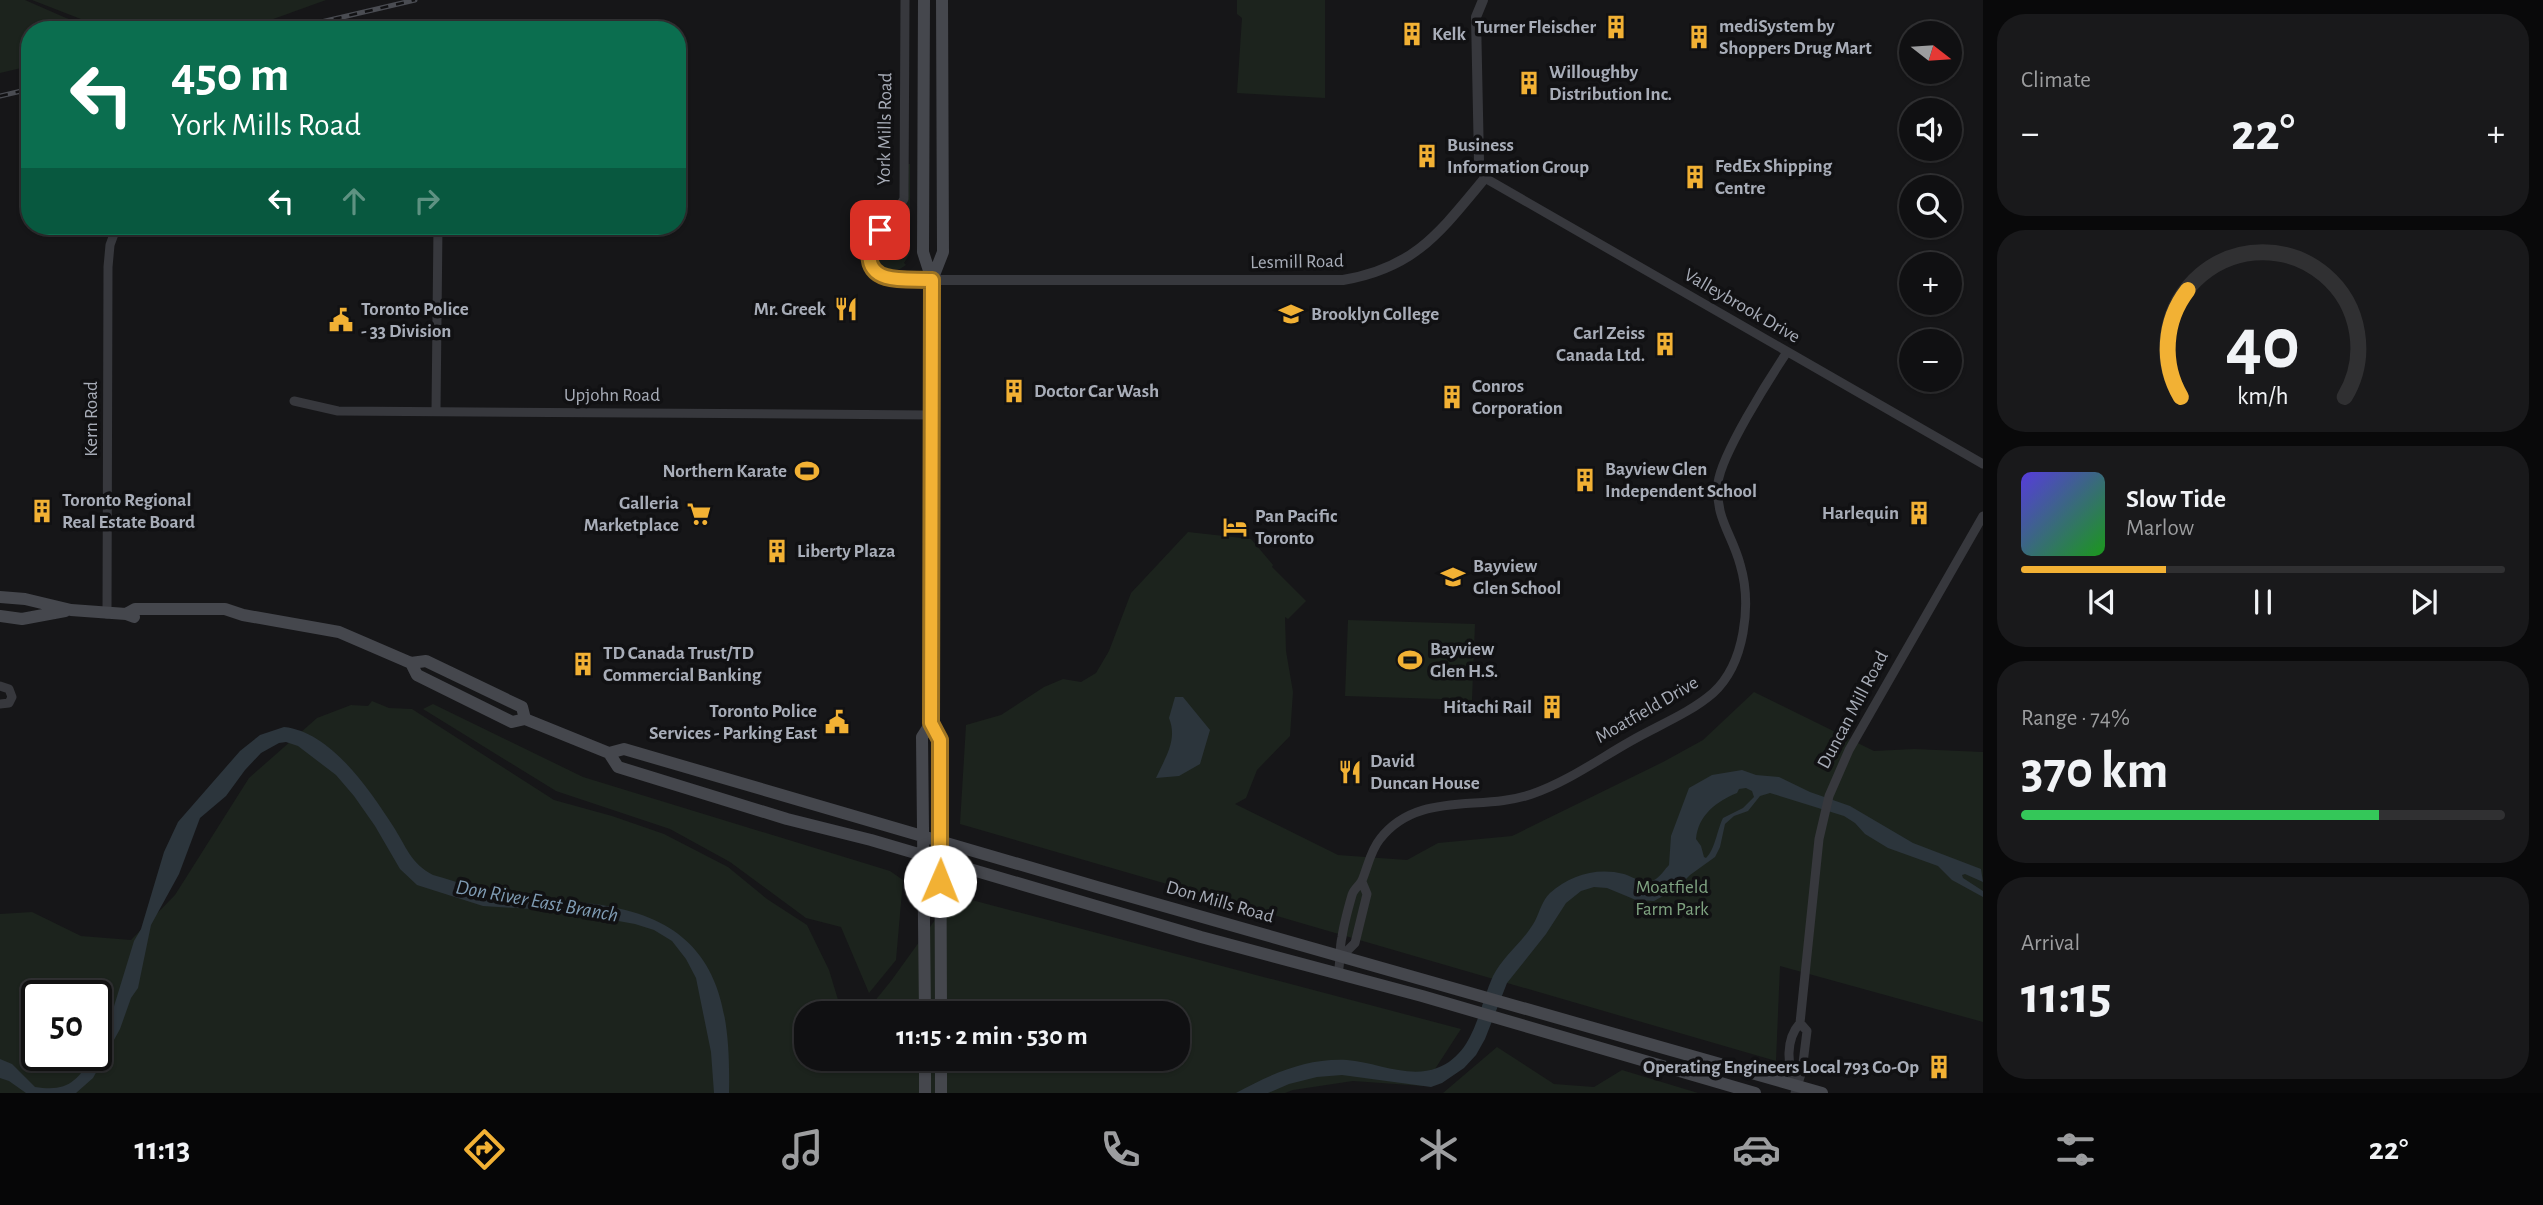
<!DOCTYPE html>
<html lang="en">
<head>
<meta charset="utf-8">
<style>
	body { margin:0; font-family:"Alegreya Sans",sans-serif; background:#19191b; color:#f1f3f6; height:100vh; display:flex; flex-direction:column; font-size:26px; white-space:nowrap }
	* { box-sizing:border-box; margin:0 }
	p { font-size:23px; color:#9c9d9f }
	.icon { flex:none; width:38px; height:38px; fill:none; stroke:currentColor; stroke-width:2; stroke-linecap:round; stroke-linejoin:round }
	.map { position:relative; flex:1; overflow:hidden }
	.sheet { display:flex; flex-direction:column; gap:14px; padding:14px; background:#09090a; width:560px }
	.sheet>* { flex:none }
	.top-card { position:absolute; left:21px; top:21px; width:665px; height:214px; border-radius:28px; box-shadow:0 2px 5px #0004,0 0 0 2px #303032; background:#0b6e4f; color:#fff; overflow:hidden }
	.needle { width:46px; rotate:107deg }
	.buttons { position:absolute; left:1899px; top:21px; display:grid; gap:14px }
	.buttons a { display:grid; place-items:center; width:63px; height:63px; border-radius:50%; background:#101012; box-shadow:0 2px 5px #0004,0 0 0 2px #303032; font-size:35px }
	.speed { position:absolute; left:21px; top:980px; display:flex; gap:14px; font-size:35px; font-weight:700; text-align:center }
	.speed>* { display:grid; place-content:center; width:91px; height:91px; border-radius:50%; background:#101012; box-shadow:0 2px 5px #0004,0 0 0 2px #303032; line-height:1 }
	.speed .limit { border:4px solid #111; border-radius:10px; background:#fff; color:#111 }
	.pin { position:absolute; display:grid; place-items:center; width:60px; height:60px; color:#fff; margin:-30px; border-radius:14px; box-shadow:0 4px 10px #0006 }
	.me { position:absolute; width:77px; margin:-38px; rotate:1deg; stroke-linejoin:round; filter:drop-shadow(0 0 5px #0008) }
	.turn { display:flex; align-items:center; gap:24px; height:147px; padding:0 35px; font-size:32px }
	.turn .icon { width:91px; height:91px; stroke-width:2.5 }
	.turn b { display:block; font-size:49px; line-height:60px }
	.lanes { display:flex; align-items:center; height:66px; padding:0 35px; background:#0003; justify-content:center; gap:35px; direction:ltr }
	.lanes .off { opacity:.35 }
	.big { font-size:52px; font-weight:700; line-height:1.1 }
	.sheet .card { flex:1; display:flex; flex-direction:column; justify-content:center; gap:10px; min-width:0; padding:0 24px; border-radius:28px; background:#19191b }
	.sheet .dial { align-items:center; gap:0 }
	.dial svg { height:182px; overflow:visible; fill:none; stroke:#303032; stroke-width:7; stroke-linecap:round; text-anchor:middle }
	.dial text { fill:#f1f3f6; stroke:none }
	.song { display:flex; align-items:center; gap:21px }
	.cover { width:84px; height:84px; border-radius:10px; background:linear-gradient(135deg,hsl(250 70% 55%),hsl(120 70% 35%)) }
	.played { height:7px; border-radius:4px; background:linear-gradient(90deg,#f2b134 30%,#303032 30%) }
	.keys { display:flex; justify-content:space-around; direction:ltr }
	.heat { display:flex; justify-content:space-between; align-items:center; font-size:38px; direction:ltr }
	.charge { height:10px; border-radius:5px; background:linear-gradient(90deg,#34c759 74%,#303032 0) }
	.trip { position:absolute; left:794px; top:1001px; width:396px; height:70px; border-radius:28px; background:#101012; box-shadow:0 2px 5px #0004,0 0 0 2px #303032; font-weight:700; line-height:70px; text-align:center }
	.menu { display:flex; height:112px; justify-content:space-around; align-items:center; background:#060607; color:#9c9d9f }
	.menu .icon { width:49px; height:49px }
	.menu .selected { color:#f2b134 }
	.menu b { font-size:32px; color:#f1f3f6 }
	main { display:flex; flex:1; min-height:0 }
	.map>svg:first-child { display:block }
	.green { fill:#1c231d; fill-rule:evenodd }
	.water { fill:#2c353c; fill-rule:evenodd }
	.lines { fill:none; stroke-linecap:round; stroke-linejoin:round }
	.minor { stroke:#37383d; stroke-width:9 }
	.tertiary { stroke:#37383d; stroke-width:10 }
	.secondary { stroke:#45474d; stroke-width:12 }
	.rail-casing { stroke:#4a4c52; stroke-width:5 }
	.rail { stroke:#111113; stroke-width:2.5; stroke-dasharray:8; stroke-linecap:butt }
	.route-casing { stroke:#9d7322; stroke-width:18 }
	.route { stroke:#f2b134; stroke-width:12 }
	.labels { text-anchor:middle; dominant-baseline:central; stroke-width:7; stroke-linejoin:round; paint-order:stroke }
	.poi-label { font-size:19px; font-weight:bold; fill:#a8adb8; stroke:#111113; text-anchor:start }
	.street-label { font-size:19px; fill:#a8adb8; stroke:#111113 }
	.park-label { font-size:19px; fill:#7fa381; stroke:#111113 }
	.water-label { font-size:21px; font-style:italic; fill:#7f9bb3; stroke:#111113 }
</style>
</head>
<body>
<main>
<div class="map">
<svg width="1983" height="1093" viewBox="0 0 1983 1093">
	<rect width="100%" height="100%" fill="#161618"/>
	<path class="green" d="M0 0H25L66 18 102 30H30V66L0 73Z
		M32 0H326L243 30H109Z
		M1237 0H1325V98L1237 93 1242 18 1237 14Z
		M908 164H910V253L904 263 906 265 900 269H887L878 261 877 249C882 240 891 237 897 229 911 211 908 186 908 164Z
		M1188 532 1251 539 1273 565 1272 567 1306 601 1288 619 1285 617 1286 651 1293 692 1290 736 1257 770 1246 798 1235 804 1338 855 1407 860 1438 843 1512 836 1663 762 1703 740 1754 692 1874 751 1914 749 1983 752V1022L1780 966 1776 1061 960 824 966 725 1001 715 1044 687 1063 679 1081 682 1096 673 1109 651 1131 593Z
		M1348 620 1475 624 1472 700 1345 696Z
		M372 701 389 708 412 709 554 800 612 816 664 834 728 867 767 899 807 925 829 970 842 1013H807V1059H1178V1013H865L891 981 953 895 1461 1029 1424 1086 1353 1081 1293 1090 1285 1093H0V914L32 912 81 936 131 940 175 895 249 778 317 718 351 705 368 706ZM37 996H96V1055H37Z
		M433 704 583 777 890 871 903 880 896 960 869 993 841 927 806 918 730 862 670 829 556 791 423 709Z
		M1497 1047 1554 1084 1594 1087 1622 1070 1698 1093H1443Z"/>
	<path class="water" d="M1175 697H1183L1210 730 1200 764 1179 776 1156 778C1165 758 1178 740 1169 718Z
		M284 727C331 732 369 789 393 826 406 846 411 864 433 875 461 883 488 893 516 897 548 902 581 900 612 907 716 927 731 999 729 1093H714L711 1052 696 978 686 959 672 941 654 930 635 924 563 911 483 906 417 885 400 869 375 826 354 796 336 775 298 746 286 742 279 743 261 753 245 770 226 796 200 818 179 874 151 925 138 988 131 998 120 1029 93 1078 76 1093H26L9 1081 0 1078V1059L12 1064 35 1087C68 1092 76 1082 94 1055H96L111 1016 134 941 141 929 164 852 178 822 240 751 260 735Z
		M1742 770 1756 775 1779 777 1810 792 1850 806 1913 843 1981 869 1983 882 1965 874 1962 875 1963 878 1983 891V897L1952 880 1938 866 1888 848 1865 834 1855 823 1844 816 1770 793 1760 796 1748 811 1734 816 1725 824 1720 847 1715 857 1690 875 1676 889 1654 901 1636 900 1607 888 1594 887 1581 891 1566 903 1546 934 1507 983 1485 1039 1476 1055 1464 1068 1442 1083 1431 1087 1342 1075 1317 1077 1289 1084 1268 1093H1236C1271 1074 1306 1058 1347 1060 1375 1062 1409 1079 1437 1068 1475 1054 1478 1009 1493 976 1503 956 1524 941 1535 921 1540 911 1542 901 1550 893 1570 875 1597 867 1624 874 1634 877 1643 885 1654 880 1660 877 1665 869 1669 865L1671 836 1689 788 1712 775ZM1746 788 1752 791 1754 797 1743 808 1723 818C1717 830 1715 850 1706 858L1704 857 1701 846 1696 839C1698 815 1717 801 1737 793L1739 789Z"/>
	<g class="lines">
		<path class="minor" d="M905 0 904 199C900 205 897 212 893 218 887 225 878 229 873 238 849 281 907 279 932 280
			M1485 178 1983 464
			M294 401 338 411 932 415
			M436 411 438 226
			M107 614 108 267 110 245 117 226
			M0 686 9 689 12 697 9 703 0 704
			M1342 956 1355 943 1367 894 1362 882
			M1338 973C1341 961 1339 949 1342 937 1344 923 1348 909 1352 895 1354 888 1361 885 1363 878 1368 865 1371 850 1380 839 1418 790 1481 812 1532 794 1567 782 1599 759 1631 741 1657 726 1690 713 1713 693 1745 664 1752 604 1740 564 1732 534 1715 518 1718 483 1721 455 1769 379 1787 352
			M1796 1085C1787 1065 1785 1040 1800 1023L1819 839 1829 796 1849 750 1983 516
			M1795 1093 1802 1071 1807 1031 1800 1023"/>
		<path class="tertiary" d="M932 280H1343C1415 268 1440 232 1485 178L1479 161 1476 17 1483 0"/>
		<path class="secondary" d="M924 0 923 252 932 280 931 723 940 740 941 1013
			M932 280 943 252 942 0
			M0 597 25 599 71 610 126 614 134 617
			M126 614 135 609H225L243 615 339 632 411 663 426 661 522 707 525 719
			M0 616 22 619 65 611
			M411 663 417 675 512 722 525 719 609 753 624 749 1097 887 1822 1093
			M609 753 618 767 787 819 871 840 1201 937 1422 996 1755 1093
			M925 1013 922 737 931 723
			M925 1093V1059
			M941 1093V1059"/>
		<g class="rail-casing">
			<path id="rail" d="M287 30 415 0
				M0 96 30 89"/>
		</g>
		<use href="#rail" class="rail"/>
	</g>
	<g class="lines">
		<g class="route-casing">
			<path id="route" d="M880 230C868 245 862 270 886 277 899 281 918 279 932 280L931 723 940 740V881"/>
		</g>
		<use href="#route" class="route"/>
	</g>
	<defs>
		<g id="building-bare" transform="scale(1.89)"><path d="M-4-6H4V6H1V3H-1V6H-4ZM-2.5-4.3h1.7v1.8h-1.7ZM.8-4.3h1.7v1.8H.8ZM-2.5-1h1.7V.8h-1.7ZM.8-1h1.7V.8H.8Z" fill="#f2b134" stroke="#111113" stroke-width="2.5" paint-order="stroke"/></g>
		<g id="restaurant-bare" transform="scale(1.89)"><path d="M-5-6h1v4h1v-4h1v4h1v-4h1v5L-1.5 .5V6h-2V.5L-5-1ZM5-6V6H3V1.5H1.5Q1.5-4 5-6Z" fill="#f2b134" stroke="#111113" stroke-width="2.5" paint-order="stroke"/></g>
		<g id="university-bare" transform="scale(1.89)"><path d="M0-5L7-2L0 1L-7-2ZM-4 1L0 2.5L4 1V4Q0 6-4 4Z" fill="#f2b134" stroke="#111113" stroke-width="2.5" paint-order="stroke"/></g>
		<g id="civic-bare" transform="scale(1.89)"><path d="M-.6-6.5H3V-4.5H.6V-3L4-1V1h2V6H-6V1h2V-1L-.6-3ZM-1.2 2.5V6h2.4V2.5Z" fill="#f2b134" stroke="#111113" stroke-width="2.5" paint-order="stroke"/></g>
		<g id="stadium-bare" transform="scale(1.89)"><path d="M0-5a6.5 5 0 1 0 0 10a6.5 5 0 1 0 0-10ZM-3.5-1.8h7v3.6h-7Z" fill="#f2b134" stroke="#111113" stroke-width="2.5" paint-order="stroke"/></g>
		<g id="supermarket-bare" transform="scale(1.89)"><path d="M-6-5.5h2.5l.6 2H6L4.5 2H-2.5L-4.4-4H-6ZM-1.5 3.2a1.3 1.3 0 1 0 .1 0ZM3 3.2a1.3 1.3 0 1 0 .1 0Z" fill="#f2b134" stroke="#111113" stroke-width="2.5" paint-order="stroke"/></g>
		<g id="hotel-bare" transform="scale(1.89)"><path d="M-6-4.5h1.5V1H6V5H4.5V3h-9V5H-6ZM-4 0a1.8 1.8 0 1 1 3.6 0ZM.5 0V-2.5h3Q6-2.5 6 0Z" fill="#f2b134" stroke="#111113" stroke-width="2.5" paint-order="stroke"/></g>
		<g id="school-bare" transform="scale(1.89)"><path d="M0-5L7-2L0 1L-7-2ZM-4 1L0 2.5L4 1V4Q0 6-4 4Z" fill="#f2b134" stroke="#111113" stroke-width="2.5" paint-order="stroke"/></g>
	</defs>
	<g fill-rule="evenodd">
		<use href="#building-bare" x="1616" y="27"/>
		<use href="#building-bare" x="1412" y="34"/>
		<use href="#building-bare" x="1699" y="37"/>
		<use href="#building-bare" x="1529" y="83"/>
		<use href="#building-bare" x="1427" y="156"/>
		<use href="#building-bare" x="1695" y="177"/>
		<use href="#restaurant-bare" x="846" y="309"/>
		<use href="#university-bare" x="1291" y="314"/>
		<use href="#civic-bare" x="341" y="320"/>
		<use href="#building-bare" x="1665" y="344"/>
		<use href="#building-bare" x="1014" y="391"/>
		<use href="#building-bare" x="1452" y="397"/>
		<use href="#stadium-bare" x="807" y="471"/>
		<use href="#building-bare" x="1585" y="480"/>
		<use href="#building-bare" x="42" y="511"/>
		<use href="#building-bare" x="1919" y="513"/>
		<use href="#supermarket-bare" x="699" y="514"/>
		<use href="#hotel-bare" x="1235" y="527"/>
		<use href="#building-bare" x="777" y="551"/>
		<use href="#school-bare" x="1453" y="577"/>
		<use href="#stadium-bare" x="1410" y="660"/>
		<use href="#building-bare" x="583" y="664"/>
		<use href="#building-bare" x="1552" y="707"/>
		<use href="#civic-bare" x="837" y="722"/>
		<use href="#restaurant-bare" x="1350" y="772"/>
		<use href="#building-bare" x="1939" y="1067"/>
	</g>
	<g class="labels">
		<g class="poi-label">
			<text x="1719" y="26">mediSystem by<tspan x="1719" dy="22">Shoppers Drug Mart</tspan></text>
			<text x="1596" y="27" text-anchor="end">Turner Fleischer</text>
			<text x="1432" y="34">Kelk</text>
			<text x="1549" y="72">Willoughby<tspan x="1549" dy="22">Distribution Inc.</tspan></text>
			<text x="1447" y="145">Business<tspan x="1447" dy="22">Information Group</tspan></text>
			<text x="1715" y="166">FedEx Shipping<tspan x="1715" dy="22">Centre</tspan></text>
			<text x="361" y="309">Toronto Police<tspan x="361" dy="22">- 33 Division</tspan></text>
			<text x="826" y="309" text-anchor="end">Mr. Greek</text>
			<text x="1311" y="314">Brooklyn College</text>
			<text x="1645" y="333" text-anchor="end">Carl Zeiss<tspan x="1645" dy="22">Canada Ltd.</tspan></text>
			<text x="1472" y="386">Conros<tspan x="1472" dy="22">Corporation</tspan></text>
			<text x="1034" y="391">Doctor Car Wash</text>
			<text x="1605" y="469">Bayview Glen<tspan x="1605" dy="22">Independent School</tspan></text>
			<text x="787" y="471" text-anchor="end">Northern Karate</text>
			<text x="62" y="500">Toronto Regional<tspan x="62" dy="22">Real Estate Board</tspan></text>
			<text x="679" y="503" text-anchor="end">Galleria<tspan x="679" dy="22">Marketplace</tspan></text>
			<text x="1899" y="513" text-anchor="end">Harlequin</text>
			<text x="1255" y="516">Pan Pacific<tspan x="1255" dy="22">Toronto</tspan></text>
			<text x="797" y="551">Liberty Plaza</text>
			<text x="1473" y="566">Bayview<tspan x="1473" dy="22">Glen School</tspan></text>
			<text x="1430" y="649">Bayview<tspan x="1430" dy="22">Glen H.S.</tspan></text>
			<text x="603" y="653">TD Canada Trust/TD<tspan x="603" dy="22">Commercial Banking</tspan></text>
			<text x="1532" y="707" text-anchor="end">Hitachi Rail</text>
			<text x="817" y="711" text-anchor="end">Toronto Police<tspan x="817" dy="22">Services - Parking East</tspan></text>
			<text x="1370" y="761">David<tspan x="1370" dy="22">Duncan House</tspan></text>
			<text x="1919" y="1067" text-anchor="end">Operating Engineers Local 793 Co-Op</text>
		</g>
		<g class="street-label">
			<text transform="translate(885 129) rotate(-89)">York Mills Road</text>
			<text transform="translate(1297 262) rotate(-1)">Lesmill Road</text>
			<text transform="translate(1742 306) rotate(30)">Valleybrook Drive</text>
			<text x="612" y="395">Upjohn Road</text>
			<text transform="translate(91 419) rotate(-90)">Kern Road</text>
			<text transform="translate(1647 710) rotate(-30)">Moatfield Drive</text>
			<text transform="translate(1853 710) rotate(-62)">Duncan Mill Road</text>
			<text transform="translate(1220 902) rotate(16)">Don Mills Road</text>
		</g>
		<g class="park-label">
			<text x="1672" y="887">Moatfield<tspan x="1672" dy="22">Farm Park</tspan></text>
		</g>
		<g class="water-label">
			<text transform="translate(537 901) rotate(10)">Don River East Branch</text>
		</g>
	</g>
</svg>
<div class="buttons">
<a><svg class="needle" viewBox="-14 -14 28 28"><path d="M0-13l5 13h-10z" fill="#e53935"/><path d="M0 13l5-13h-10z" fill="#9c9d9f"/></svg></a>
<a><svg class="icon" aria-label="sound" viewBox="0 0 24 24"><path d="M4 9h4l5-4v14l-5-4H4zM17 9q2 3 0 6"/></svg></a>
<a><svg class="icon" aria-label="search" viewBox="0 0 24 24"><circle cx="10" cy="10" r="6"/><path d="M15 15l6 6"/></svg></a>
<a>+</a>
<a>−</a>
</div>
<div class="speed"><div class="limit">50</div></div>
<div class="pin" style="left:880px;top:230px;background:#d93025"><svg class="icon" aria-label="arrive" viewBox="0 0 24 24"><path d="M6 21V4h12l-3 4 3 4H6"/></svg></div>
<svg class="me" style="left:940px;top:881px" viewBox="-20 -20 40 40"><circle r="19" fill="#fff"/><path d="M0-13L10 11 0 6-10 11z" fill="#f2b134"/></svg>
<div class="trip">11:15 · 2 min · 530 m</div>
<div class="top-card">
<div class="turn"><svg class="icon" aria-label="left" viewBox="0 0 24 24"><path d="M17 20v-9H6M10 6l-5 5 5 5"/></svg><div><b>450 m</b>York Mills Road</div></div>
<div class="lanes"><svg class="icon" aria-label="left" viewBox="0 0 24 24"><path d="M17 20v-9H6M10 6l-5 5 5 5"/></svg><svg class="icon off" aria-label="ahead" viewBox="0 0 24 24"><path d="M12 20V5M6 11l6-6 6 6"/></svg><svg class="icon off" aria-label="right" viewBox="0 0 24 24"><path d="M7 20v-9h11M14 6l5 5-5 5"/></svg></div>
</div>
</div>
<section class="sheet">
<div class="card"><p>Climate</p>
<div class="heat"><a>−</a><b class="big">22°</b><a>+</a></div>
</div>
<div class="card dial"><svg viewBox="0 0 100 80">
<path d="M14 69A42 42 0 1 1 86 69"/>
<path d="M14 69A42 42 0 0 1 17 22" stroke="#f2b134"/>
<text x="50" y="56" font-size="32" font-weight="700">40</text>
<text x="50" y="72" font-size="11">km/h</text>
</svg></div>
<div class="card">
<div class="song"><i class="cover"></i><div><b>Slow Tide</b><p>Marlow</p></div></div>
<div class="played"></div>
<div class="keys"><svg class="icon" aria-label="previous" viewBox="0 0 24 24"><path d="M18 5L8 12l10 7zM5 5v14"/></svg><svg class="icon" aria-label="pause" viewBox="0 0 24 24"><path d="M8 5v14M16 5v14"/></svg><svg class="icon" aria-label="next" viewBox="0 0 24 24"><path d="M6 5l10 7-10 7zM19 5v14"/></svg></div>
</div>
<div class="card"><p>Range · 74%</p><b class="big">370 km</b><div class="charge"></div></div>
<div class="card"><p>Arrival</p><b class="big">11:15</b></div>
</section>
</main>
<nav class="menu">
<b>11:13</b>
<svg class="icon selected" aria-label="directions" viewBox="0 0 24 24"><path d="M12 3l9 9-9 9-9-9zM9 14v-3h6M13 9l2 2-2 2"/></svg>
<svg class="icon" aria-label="music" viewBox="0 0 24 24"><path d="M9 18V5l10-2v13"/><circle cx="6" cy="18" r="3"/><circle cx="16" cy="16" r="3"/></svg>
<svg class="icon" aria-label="phone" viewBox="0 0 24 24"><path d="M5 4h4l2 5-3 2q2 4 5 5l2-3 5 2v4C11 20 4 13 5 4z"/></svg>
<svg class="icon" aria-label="climate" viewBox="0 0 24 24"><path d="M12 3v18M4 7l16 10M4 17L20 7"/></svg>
<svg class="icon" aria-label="car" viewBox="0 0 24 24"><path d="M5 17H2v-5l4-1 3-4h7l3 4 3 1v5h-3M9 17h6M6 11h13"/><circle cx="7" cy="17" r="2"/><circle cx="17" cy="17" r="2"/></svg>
<svg class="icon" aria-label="filters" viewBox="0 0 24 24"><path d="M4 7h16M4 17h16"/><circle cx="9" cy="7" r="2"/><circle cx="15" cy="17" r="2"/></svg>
<b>22°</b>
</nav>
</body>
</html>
